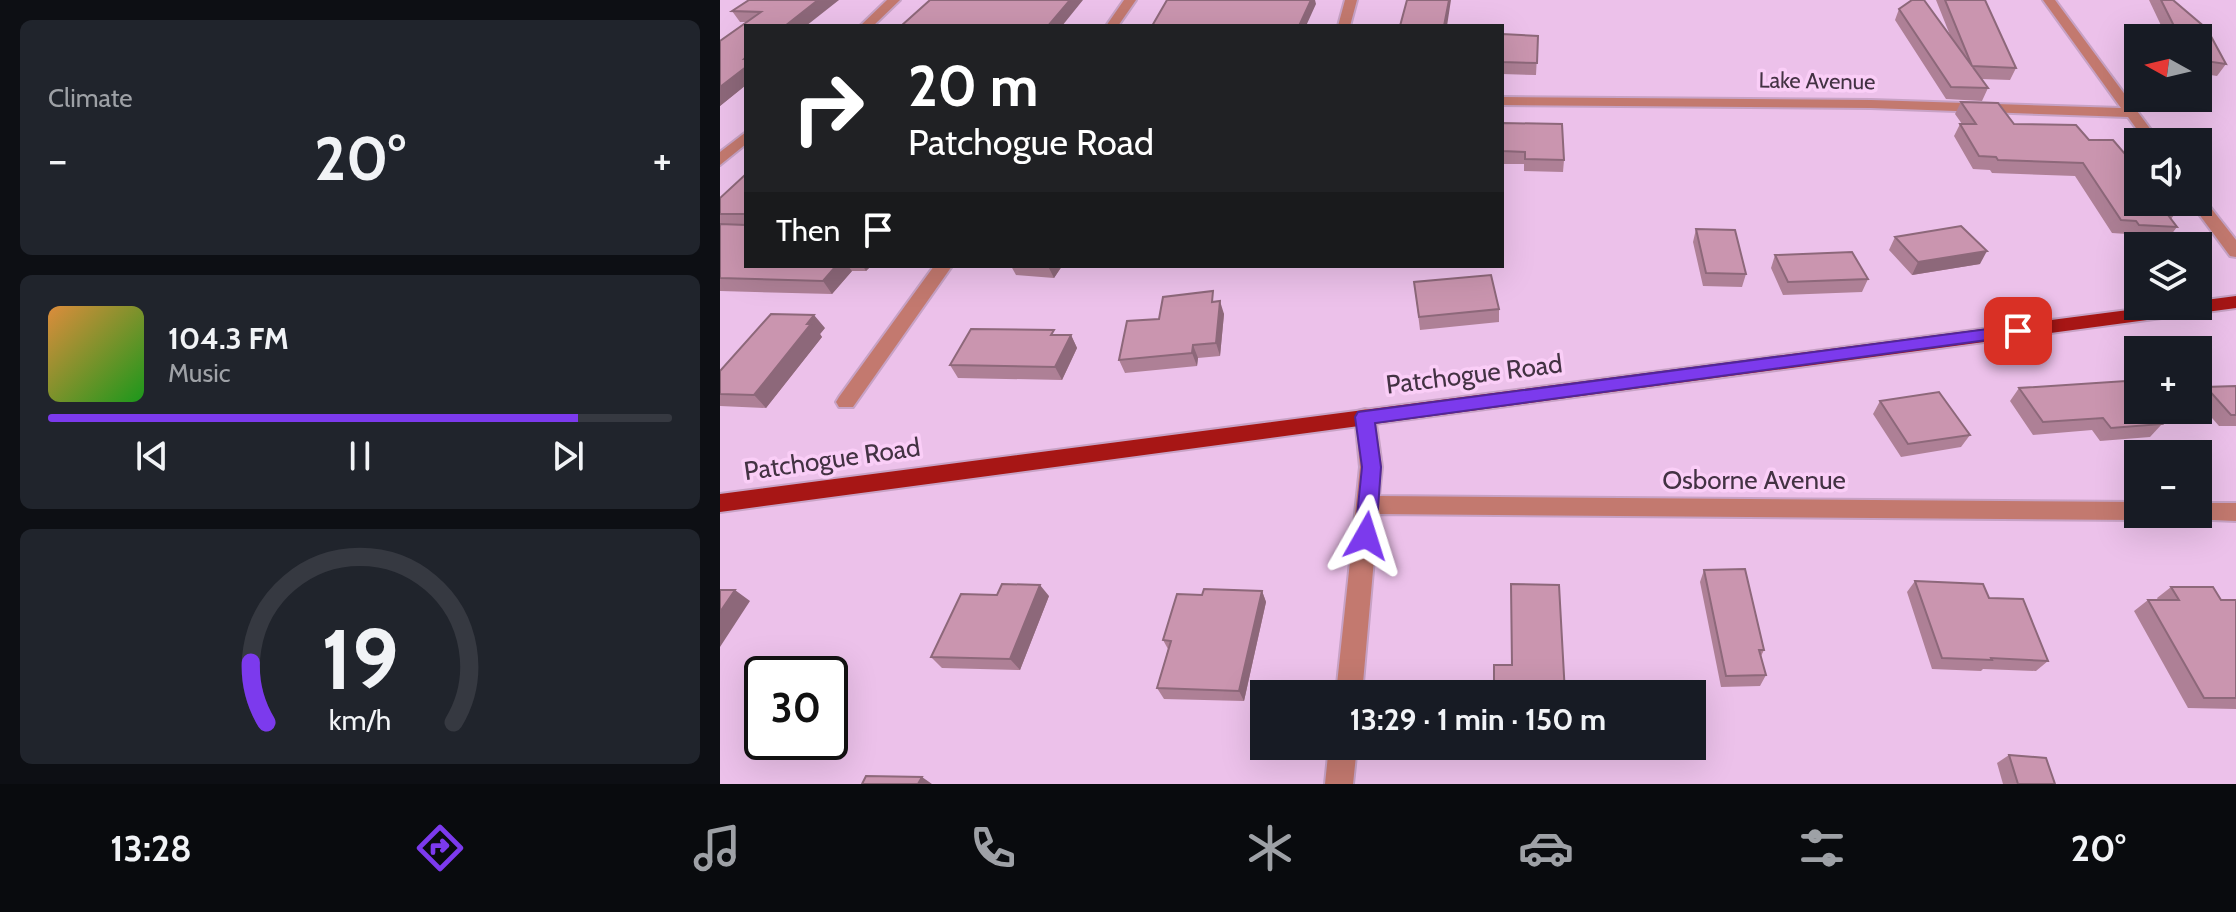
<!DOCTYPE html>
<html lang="en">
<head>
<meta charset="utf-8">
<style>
	body { margin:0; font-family:Cabin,sans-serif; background:#20242c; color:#f1f3f6; height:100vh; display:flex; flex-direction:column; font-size:30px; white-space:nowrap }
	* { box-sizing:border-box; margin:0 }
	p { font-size:26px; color:#9ea1a6 }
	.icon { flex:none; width:44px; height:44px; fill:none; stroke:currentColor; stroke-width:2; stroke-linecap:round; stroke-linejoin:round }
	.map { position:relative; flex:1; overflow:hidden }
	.panel { display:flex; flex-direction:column; gap:20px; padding:20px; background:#0d0f14; width:720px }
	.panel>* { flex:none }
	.hud { position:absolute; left:24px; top:24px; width:760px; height:244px; border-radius:0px; box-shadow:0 8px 32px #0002; background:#202124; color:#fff; overflow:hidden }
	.needle { width:52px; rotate:278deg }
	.fabs { position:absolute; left:1404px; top:24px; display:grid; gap:16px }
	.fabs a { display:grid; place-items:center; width:88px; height:88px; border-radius:0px; background:#171b24; box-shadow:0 8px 32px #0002; font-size:40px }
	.speed { position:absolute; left:24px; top:656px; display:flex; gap:16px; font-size:40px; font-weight:700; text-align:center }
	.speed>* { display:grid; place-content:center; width:104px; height:104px; border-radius:50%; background:#171b24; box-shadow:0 8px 32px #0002; line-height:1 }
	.speed .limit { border:4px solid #111; border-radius:12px; background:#fff; color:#111 }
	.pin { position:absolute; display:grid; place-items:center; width:68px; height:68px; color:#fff; margin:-34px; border-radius:16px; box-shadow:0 4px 12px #0006 }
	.me { position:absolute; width:88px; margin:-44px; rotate:6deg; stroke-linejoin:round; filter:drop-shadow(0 0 6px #0008) }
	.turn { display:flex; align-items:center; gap:28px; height:168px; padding:0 32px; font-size:36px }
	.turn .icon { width:104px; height:104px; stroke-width:2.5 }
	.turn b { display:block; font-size:56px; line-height:68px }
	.then { display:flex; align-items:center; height:76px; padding:0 32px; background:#0003; gap:16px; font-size:30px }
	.big { font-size:60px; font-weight:700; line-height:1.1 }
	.panel .tile { flex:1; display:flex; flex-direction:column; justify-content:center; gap:12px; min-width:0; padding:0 28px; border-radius:12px; background:#20242c }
	.panel .dial { align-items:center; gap:0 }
	.dial svg { height:208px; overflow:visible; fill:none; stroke:#363941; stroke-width:7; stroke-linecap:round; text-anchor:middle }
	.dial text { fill:#f1f3f6; stroke:none }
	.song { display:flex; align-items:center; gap:24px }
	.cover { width:96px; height:96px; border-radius:12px; background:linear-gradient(135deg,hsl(30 70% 55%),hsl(120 70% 35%)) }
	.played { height:8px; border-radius:4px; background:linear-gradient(90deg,#7c3aed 85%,#363941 85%) }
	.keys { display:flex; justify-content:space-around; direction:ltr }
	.heat { display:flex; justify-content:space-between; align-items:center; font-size:44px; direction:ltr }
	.trip { position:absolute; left:530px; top:680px; width:456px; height:80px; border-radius:0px; background:#171b24; box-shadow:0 8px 32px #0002; font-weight:700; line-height:80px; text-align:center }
	.menu { display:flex; height:128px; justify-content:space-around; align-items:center; background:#090b0e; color:#9ea1a6 }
	.menu .icon { width:56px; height:56px }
	.menu .active { color:#7c3aed }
	.menu b { font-size:36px; color:#f1f3f6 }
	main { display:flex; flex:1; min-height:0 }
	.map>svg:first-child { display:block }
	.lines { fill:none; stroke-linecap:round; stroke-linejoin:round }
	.minor-casing { stroke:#c7a2c5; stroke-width:4 }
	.major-casing { stroke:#c7a2c5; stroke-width:4 }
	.minor { fill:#c3796f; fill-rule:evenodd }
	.major { fill:#a71615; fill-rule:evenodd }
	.wall { fill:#ae8096 }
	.shaded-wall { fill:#8d687a }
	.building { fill:#ca95af; stroke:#8d687a; stroke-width:2 }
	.route { fill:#7c3aed; stroke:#51269a; stroke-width:2 }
	.labels { text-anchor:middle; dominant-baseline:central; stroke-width:7; stroke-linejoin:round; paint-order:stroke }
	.far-street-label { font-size:22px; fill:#433243; stroke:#facef7 }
	.street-label { font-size:26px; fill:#433243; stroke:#facef7 }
</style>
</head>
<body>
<main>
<section class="panel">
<div class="tile"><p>Climate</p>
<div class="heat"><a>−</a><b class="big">20°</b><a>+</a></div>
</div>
<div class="tile">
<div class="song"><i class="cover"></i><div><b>104.3 FM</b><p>Music</p></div></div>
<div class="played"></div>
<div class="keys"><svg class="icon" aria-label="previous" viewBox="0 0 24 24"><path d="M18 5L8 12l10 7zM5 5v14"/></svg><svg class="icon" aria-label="pause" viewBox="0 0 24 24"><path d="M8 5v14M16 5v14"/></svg><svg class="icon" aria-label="next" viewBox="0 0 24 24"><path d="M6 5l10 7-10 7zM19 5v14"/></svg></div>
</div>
<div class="tile dial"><svg viewBox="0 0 100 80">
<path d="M14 69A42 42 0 1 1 86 69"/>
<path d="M14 69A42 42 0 0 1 8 46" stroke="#7c3aed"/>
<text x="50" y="56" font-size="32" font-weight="700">19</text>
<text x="50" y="72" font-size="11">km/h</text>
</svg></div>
</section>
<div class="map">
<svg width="1516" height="784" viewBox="0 0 1516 784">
	<rect width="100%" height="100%" fill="#ecc1ea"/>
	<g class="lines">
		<g class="minor-casing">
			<path id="minor" d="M167 0H180L153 26H140Z
				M404 0H416L398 26H386Z
				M625 0H637L630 26H618Z
				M1323 0H1335L1440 142H1426L1408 117 1151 108 782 105V97L1151 100 1401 108Z
				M26 132V144L0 165V152Z
				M1478 197 1484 199 1516 240V257L1510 256 1470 202H1478Z
				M214 266H232L133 407H119L116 402 119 397Z
				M645 409 652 411 655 417 662 467 659 496 1418 502V514H1428L1418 520 658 514 642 694H616L640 467 635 417 638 411Z
				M1478 503H1516V521L1470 519 1468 514H1478Z
				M609 746H637L633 784H605Z"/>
		</g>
		<g class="major-casing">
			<path id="major" d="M1516 296V308L0 512V494L1439 306H1478V301Z"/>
		</g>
		<use href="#minor" class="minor"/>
		<use href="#major" class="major"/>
	</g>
	<path class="wall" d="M119 0 26 26V85L0 106V41L26 22H20L12 11Z
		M1216 0H1265L1296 68 1290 80 1261 79 1268 88 1262 101 1226 99 1175 20 1179 9 1230 35Z
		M1429 0H1453L1506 64 1497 76 1478 73V38H1447Z
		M782 34 818 36 816 75 782 74Z
		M1241 102 1294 124 1369 140 1452 207 1450 210 1454 215 1451 219 1457 227 1447 240 1410 238 1407 234 1392 233 1355 176 1272 173 1270 170 1253 169 1234 136 1240 124H1242L1235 114Z
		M782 123 844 160 843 172 804 171V164H782Z
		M26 174V266H151L146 271H132L112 294 0 291V198Z
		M976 229 1026 274 1022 287 983 286 973 242Z
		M1175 237 1260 264 1192 275 1169 250Z
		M1055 255 1148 279 1142 292 1063 295 1051 268Z
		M291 266H342L334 278 296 275Z
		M694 282 779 309V322L700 330Z
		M496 302 504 314 500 356 478 358 477 366 405 373 399 360 439 319Z
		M105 328 100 334 102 337 46 408 0 406V371Z
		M337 335H351L357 348 342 380 238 378 230 365Z
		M1516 386V426H1499L1478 402V396L1486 387Z
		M1299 388 1442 424 1430 437 1380 441 1372 430 1313 435 1290 401Z
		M1160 401 1250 435 1241 447 1181 457 1153 414Z
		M984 570 1044 650 1041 656 1046 675 1040 686 1001 687 980 582Z
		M1195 581 1269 598 1328 661 1316 671 1263 669 1261 671 1212 669 1187 592Z
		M1451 587 1501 600H1516V709L1468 708 1414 611 1428 600H1438L1437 598Z
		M542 591 546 602 524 701 444 699 437 688 448 649 443 640 482 595Z
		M277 595 329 596 300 670 222 668 211 657Z
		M1289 755 1335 784H1283L1277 763Z"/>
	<path class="shaded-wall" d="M98 0H119L86 26H65Z
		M350 0H363L342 26H328Z
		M591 0H595L596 4 586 26H579Z
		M729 0H731L727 26H724Z
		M26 67V85L0 106V87Z
		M1267 251 1260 264 1192 275 1198 262Z
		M116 266H128L132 271 112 294 103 281Z
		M143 266H151L146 271Z
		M328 266H342L334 278Z
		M500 301 504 314 500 356 496 343Z
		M94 315 105 328 100 334 102 337 46 408 34 395Z
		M351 335 357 348 342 380 335 367Z
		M473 345 478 358 477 366 472 353Z
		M320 585 329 596 300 670 290 659Z
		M15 590 30 601 0 647V612Z
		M542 591 546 602 524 701 519 691Z
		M202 777 212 784H198Z"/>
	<path class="building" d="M29 0H98L65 26H26V57L24 59H26V67L0 87V41L41 12 12 11Z
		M210 0H350L328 26H181Z
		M447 0H591L579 26H432Z
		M687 0H729L724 26H680Z
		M1192 0H1204L1268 88 1231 87 1179 9Z
		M1225 0H1265L1296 68 1252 66Z
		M1441 0H1453L1487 29 1506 64 1478 60V38H1460Z
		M782 34 818 36 817 63 782 62Z
		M1241 102 1278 103 1294 124 1356 125 1369 140H1393L1418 169V202H1447L1452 207H1448L1454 215H1448L1457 227 1419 225 1416 221 1401 220 1363 163 1278 160 1276 157 1259 156 1240 124H1256Z
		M782 123 842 124 844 160 805 159V152L782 151Z
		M26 174V214H0V198Z
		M0 224 26 225V266H116L103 281 0 278Z
		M1241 226 1267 251 1198 262 1175 237Z
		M976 229 1015 230 1026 274 986 273Z
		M1132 252 1148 279 1068 282 1055 255Z
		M771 275 779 309 699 317 694 282Z
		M493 291 492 302 500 301 496 343 473 345 472 353 399 360 407 321 439 319 443 297Z
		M51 314 94 315 87 324H91L34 395 0 394V371Z
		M251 329 334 330 331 335H351L335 367 230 365Z
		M1406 381 1418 395V410H1430L1442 424 1391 428 1383 418 1323 422 1299 388Z
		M1516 386V415H1511L1486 387Z
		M1219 392 1250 435 1188 444 1160 401Z
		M1025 569 1044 650H1039L1046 675 1006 676 984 570Z
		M1195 581 1263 584 1269 598 1303 599 1328 661 1271 658 1272 660 1222 658Z
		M282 584 320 585 290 659 211 657 241 594 277 595Z
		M791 584 839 585 845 694H774V665H792Z
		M1451 587H1493L1501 600H1516V698H1484L1428 600H1459Z
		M484 589 542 591 519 691 437 688 451 641 443 640 457 594 482 595Z
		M0 590H15L0 612Z
		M1289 755 1326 758 1335 784H1298Z
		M146 776 202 777 198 784H142Z"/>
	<path class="route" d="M1298 325 1307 331 1304 335 655 423 661 467 656 536 653 543 646 545 638 543 635 536 642 467 635 417 638 412Z"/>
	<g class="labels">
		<g class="far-street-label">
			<text transform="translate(1097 81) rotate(1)">Lake Avenue</text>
		</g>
		<g class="street-label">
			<text transform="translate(754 374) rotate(-7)">Patchogue Road</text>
			<text transform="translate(112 459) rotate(-8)">Patchogue Road</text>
			<text x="1034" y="480">Osborne Avenue</text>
		</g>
	</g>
</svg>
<div class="fabs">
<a><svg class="needle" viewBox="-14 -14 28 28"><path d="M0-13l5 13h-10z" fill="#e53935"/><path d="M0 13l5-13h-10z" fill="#9ea1a6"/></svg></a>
<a><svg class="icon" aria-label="sound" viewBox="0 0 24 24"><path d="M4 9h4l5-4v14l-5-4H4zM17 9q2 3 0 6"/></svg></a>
<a><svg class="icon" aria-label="layers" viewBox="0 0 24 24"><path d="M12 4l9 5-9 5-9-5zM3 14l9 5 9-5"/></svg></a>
<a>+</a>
<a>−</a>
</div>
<div class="speed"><div class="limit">30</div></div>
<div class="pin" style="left:1298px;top:331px;background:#d93025"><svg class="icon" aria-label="arrive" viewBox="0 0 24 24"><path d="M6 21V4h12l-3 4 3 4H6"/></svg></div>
<svg class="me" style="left:646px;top:536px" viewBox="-20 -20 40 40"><path d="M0-17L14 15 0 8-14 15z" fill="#7c3aed" stroke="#fff" stroke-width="4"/></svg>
<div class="trip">13:29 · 1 min · 150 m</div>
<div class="hud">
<div class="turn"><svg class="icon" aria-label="right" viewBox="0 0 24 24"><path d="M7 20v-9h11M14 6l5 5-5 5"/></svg><div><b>20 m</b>Patchogue Road</div></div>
<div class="then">Then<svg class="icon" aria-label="arrive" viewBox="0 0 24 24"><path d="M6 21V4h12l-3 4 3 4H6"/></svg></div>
</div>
</div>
</main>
<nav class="menu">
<b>13:28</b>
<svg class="icon active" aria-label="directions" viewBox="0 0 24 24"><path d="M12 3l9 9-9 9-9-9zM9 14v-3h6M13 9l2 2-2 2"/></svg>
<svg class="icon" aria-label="music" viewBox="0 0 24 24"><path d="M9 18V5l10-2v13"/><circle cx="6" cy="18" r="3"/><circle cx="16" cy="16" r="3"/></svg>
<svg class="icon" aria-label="phone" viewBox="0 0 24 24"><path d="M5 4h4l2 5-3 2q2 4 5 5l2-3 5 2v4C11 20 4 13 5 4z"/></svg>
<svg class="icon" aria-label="climate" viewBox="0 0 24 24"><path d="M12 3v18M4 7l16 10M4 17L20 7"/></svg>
<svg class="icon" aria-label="car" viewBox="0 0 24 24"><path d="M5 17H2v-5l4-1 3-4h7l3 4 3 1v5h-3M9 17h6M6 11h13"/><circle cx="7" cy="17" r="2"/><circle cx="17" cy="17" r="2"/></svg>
<svg class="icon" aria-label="filters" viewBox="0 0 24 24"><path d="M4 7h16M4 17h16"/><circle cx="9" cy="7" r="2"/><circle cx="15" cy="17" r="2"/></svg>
<b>20°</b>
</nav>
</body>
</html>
